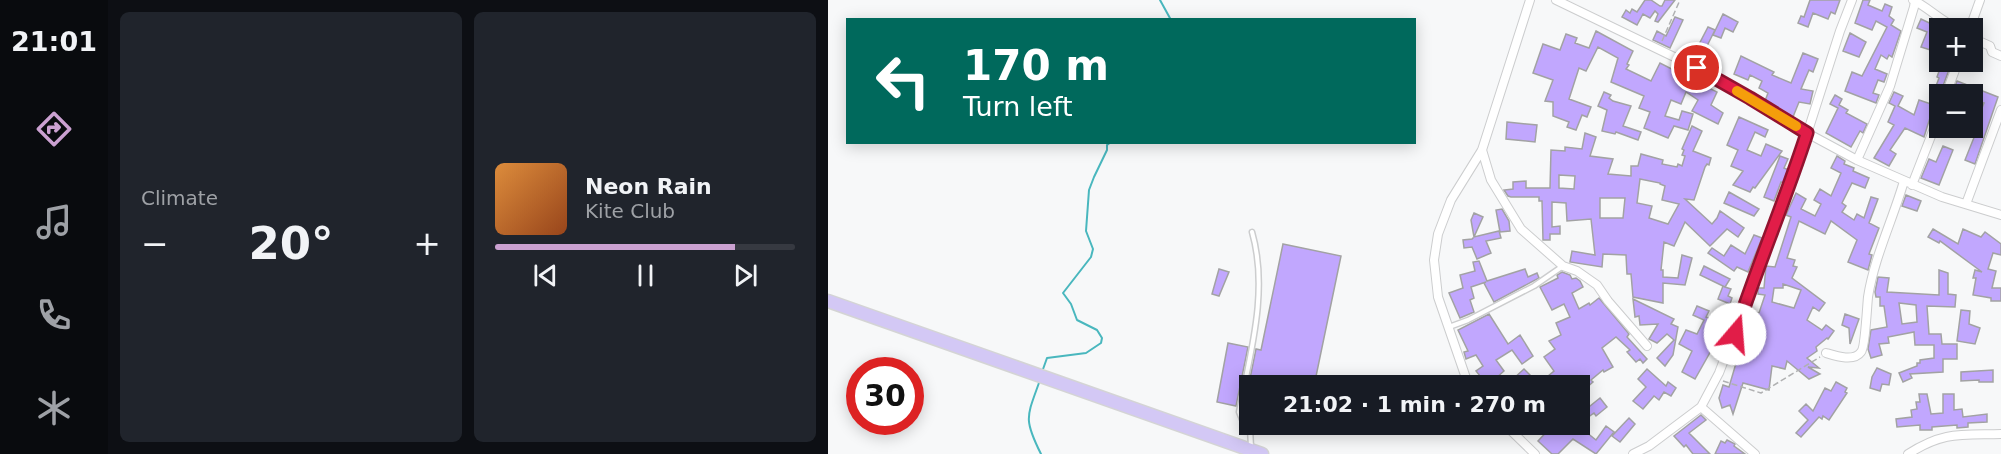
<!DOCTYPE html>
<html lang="en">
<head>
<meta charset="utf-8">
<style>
	body { margin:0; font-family:"DejaVu Sans",sans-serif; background:#20242c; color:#f1f3f6; height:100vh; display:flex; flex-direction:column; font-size:22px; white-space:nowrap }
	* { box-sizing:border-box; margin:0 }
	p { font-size:20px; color:#9ea1a6 }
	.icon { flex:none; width:33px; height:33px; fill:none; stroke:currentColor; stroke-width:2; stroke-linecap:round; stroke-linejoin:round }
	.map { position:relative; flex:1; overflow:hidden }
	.drawer { display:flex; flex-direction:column; gap:12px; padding:12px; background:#0d0f14; width:720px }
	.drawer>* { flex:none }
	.banner { position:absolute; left:18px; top:18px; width:570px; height:126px; border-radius:0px; box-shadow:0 3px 15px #0003; background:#00695c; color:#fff; overflow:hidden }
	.tools { position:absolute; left:1101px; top:18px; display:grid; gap:12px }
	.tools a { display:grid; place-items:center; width:54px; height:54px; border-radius:0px; background:#171b24; box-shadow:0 3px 15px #0003; font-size:30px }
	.speed { position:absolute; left:18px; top:357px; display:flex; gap:12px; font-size:30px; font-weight:700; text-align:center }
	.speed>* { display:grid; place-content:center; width:78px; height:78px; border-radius:50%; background:#171b24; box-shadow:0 3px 15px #0003; line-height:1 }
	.speed .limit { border:9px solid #d22; background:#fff; color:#111 }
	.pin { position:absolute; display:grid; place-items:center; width:51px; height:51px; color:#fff; margin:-26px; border:3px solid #fff; border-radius:50%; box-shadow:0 2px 6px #0007 }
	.me { position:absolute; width:66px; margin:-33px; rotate:18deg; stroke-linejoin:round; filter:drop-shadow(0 0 4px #0008) }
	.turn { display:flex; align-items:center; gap:21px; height:126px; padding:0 18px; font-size:27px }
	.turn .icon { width:78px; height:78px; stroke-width:2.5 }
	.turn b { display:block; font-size:42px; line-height:51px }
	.big { font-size:45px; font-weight:700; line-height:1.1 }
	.drawer .widget { flex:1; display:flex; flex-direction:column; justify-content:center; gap:9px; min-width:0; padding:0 21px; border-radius:9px; background:#20242c }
	.song { display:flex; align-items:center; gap:18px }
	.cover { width:72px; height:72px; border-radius:9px; background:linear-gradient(135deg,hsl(30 70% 55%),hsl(20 70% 35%)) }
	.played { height:6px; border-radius:3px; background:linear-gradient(90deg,#cba1d1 80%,#363941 80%) }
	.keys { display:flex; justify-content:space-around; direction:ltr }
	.heat { display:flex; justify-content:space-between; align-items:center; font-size:33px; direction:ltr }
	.drawer .tiles { flex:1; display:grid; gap:12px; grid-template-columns:repeat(2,1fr) }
	.trip { position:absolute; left:411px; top:375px; width:351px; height:60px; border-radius:0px; background:#171b24; box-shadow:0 3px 15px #0003; font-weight:700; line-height:60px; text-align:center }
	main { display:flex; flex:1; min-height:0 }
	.tab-bar { display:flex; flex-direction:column; width:108px; justify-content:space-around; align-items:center; background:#090b0e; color:#9ea1a6 }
	.tab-bar .icon { width:42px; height:42px }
	.tab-bar .active { color:#cba1d1 }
	.tab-bar b { font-size:27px; color:#f1f3f6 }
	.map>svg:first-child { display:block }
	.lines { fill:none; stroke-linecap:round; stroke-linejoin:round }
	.stream { stroke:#49b7be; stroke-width:2 }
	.building { fill:#c1a7fe; stroke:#a2a2a3; stroke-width:1.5; fill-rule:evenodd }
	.service-casing { stroke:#cccdce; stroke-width:7 }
	.minor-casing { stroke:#cccdce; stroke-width:10 }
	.primary-casing { stroke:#d4d4d5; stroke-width:15 }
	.path { stroke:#b0b1b2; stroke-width:1.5; stroke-dasharray:6 3; stroke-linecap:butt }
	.service { stroke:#fff; stroke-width:4 }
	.minor { stroke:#fff; stroke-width:8 }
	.primary { stroke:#d3c8f5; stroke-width:12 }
	.route-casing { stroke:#92132f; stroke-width:15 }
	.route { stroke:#e11d48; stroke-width:10 }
	.slow { stroke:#f59e0b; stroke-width:10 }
</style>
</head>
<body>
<main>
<nav class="tab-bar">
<b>21:01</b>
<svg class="icon active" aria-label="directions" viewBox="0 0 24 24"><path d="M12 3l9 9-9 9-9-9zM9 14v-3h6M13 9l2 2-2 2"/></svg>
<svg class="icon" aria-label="music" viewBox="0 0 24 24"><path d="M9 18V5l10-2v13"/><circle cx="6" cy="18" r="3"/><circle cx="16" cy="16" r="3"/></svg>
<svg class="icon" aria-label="phone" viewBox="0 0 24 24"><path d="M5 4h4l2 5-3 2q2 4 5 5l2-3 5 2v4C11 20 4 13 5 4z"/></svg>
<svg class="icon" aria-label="climate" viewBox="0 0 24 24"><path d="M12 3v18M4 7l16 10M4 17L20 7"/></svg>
</nav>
<section class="drawer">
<div class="tiles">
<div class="widget"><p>Climate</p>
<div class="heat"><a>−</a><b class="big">20°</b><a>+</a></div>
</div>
<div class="widget">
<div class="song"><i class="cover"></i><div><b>Neon Rain</b><p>Kite Club</p></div></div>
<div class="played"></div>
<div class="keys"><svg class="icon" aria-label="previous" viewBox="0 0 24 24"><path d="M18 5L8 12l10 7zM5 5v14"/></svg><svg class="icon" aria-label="pause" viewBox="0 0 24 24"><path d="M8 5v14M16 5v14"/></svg><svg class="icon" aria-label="next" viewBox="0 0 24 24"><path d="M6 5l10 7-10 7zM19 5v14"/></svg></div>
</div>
</div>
</section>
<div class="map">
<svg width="1173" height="454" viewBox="0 0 1173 454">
	<rect width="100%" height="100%" fill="#f7f8f9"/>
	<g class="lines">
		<path class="stream" d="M332 0 343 20
			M214 372 219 358 258 353 273 343 274 338 269 330 249 320 243 304 235 293 263 257 265 249 258 231 261 190 266 177 279 150V145L283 142
			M212 380C199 417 195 418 213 454"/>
	</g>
	<path class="building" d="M817 0H823L832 6H834L837 0H847L830 22 827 21 830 14 827 11 822 18 815 14 809 25 794 17 798 10 802 13 804 9 809 12Z
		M982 0H1012L1007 14 1003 12 1000 19 985 13 980 27 970 23 973 16 976 17Z
		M1035 0H1042L1040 5 1054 11 1057 4 1064 7 1061 16 1066 20 1063 25 1073 31 1064 57 1061 55 1059 59 1053 55 1047 69 1059 74 1056 82 1050 80 1045 93 1051 95 1048 103 1017 91 1024 72 1034 76 1059 27 1048 21 1044 30 1027 23Z
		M895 14 910 22 905 32 897 28 893 38 885 35Z
		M847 17 855 20 842 48 825 40 829 31 838 36Z
		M1093 19 1112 28V53L1093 47 1099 32 1089 28Z
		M880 27 887 30 874 56 867 52Z
		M768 31 805 51 799 64 801 65 798 69 823 81 832 63 889 92 883 105 895 113 890 124 864 111 870 100 858 92 853 104 843 100 837 116 851 120 854 111 865 114 860 130 846 126 840 138 816 128 822 112 811 108 816 96 783 82 790 58 770 47 758 71 751 68 741 99 763 107 759 117 754 115 748 130 739 127 741 122 725 116V102L717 101 725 80 705 73 715 44 732 50 738 34 749 38 747 43 761 48Z
		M1022 33 1038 42 1031 57 1015 51Z
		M975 53 990 59 985 72 981 70 973 89 985 91 982 104 971 102 965 117 937 101 940 93 931 88 934 81 922 75 920 80 906 74 913 56 946 72 944 75 963 83Z
		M1114 63 1122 67 1112 94H1105L1111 78 1109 77Z
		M1129 81 1170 97 1147 164 1137 160 1147 135 1146 134 1150 124 1148 123 1156 103 1144 99V94H1124Z
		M776 92 783 95 781 98 785 101 803 106 795 126 813 132 810 140 788 132 787 134 774 131 779 110 770 106Z
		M1066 92 1075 96 1070 106 1086 115 1091 100 1106 105 1096 137 1077 128 1062 150 1068 154 1061 166 1046 158 1066 125 1060 122 1067 106 1061 103Z
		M1007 95 1014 99 1011 105 1020 110 1018 113 1039 124 1035 133 1032 131 1023 147 998 133 1010 108 1002 104Z
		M911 117 940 130 937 137 927 132 919 150 933 156 938 144 954 151 927 188 925 187 922 192 905 185 915 171 903 166 910 150 899 145Z
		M679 122 709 125 707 142 678 139Z
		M864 126 874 131 865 151 883 158 881 165 879 164 877 167 866 200 857 199 884 224 889 218 892 211 916 228 910 237 899 229 882 246 857 222 846 246 836 242 833 270H835V277L850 278 854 255 864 258 857 285 835 283V303L805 297 803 274H799L798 255 775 254 774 267 742 262 744 251 767 255 763 219 739 221 738 203 724 202V227L732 226V234H722V240H715L714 201H711V197H683L680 196 676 190 685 189V182L698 181V188H722L723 150 737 151V147L754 149 757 133 768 137 762 156 785 159 780 174 803 176V166H810L813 154 835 160 834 164 849 167 850 164 854 166 857 156 854 155 856 150 854 149ZM731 175 747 176 746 189 731 188ZM812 179 832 183V184L837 186 834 200 851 204 840 224 821 218 824 206 809 203ZM772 198H797L795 218H772Z
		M1115 146 1125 150 1111 185 1093 178 1101 159 1108 162Z
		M952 156 960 159 956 168 961 170 956 183 953 182 946 201 936 197Z
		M1009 156 1017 161 1016 164 1026 168 1025 171 1041 178 1037 188 1024 183 1014 203 1018 206 1014 212 1026 220 1029 214 1036 218 1043 197 1050 199 1041 223 1051 228 1041 254 1044 255 1040 270 1020 262 1029 240 1003 221 997 234 971 221 959 258 967 260 965 266 969 267 964 278 997 303 991 311 985 307 979 320 994 330 998 325 1006 331 1000 339 999 338 988 347 989 351 979 358 991 368 980 367 992 374 981 379 959 361 957 369 944 366 941 390 915 383 905 414 902 405 894 408 891 398 895 385 901 387 914 343 928 347 933 329 918 326 921 311 931 313 937 295 930 294V288H936L938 266 947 267 963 217 958 215 968 193 978 199 973 209 987 216 993 204 986 200 992 189 1003 196 1013 173 1003 168ZM955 284 973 290 966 308 944 302 946 288H955Z
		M901 192 931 209 926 216 896 203Z
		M1078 195 1093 201 1089 211 1074 206Z
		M674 209 681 221 682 231 672 232 668 210Z
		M646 213 655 217 646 237 671 231 673 238 658 241 663 253 649 259 644 247 636 248 635 240 644 239 646 237 643 220Z
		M1105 229 1130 244 1135 229 1153 237 1157 232 1173 244V255L1165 253 1160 269 1168 271 1164 288H1173V301H1163V298L1145 295 1148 278H1145L1147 270 1154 272 1112 241 1111 243 1100 237Z
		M926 235 934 238 920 272 909 267 906 271 880 253 884 248 896 256 903 245 917 254Z
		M455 244 513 256 486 386H422V409L416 408 428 349 433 350Z
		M651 261 659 281 697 269 700 277 709 273 711 278 666 302 656 283 658 282 643 287 646 298 642 300 646 312 632 318 621 293 635 288 632 275 647 271 645 262Z
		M876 266 902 279 897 287 903 289 900 296 904 298 902 304 890 299 895 286 897 287 872 275Z
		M391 269 401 272 391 296 384 294Z
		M1111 270 1120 273V294L1128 295 1127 307 1099 306 1101 334H1113L1114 344H1129V359H1115V372L1082 374 1084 378 1075 382 1071 373 1089 366V363H1092V360L1106 358V345H1087L1086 332 1060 337 1061 343 1051 344 1054 355 1043 358 1040 349 1043 330 1059 327 1056 306H1052V297H1048L1047 292 1050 277 1061 278 1059 292 1111 295ZM1071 303 1088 305 1089 322 1074 324Z
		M734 272 742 275 744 279 748 278 752 281 755 287 744 293 751 309 761 303 762 305 771 298 801 334 799 337 819 359 815 363 812 359 808 362 799 352 802 350 788 337 774 348 785 367 776 372 775 370 763 380 765 382 757 389 754 386H689L684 380 696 369 706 379 709 376 714 381 726 371 716 357 727 349 721 341 733 335 728 323 742 317 736 304 724 310 712 287 730 278 729 275Z
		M805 299 846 319 843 324 850 327 845 355 837 366 829 358 846 340 839 334 829 343 821 339 830 324 812 325 811 316 807 317Z
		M869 306 881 311 878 317 888 321 885 327 898 333 893 344 888 342 867 379 854 372 864 351 851 344 858 330 869 334 876 320 865 315Z
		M1133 310 1142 311 1141 324 1152 328 1147 344 1129 341Z
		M661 314 680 344 692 335 705 356 694 364 684 350 668 360 676 371 667 379 669 381 663 386H660L648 371 655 366 648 355 638 359 636 352 640 351 630 330Z
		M1017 314 1031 319 1022 344 1021 328 1014 325Z
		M400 343 420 347 408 406 389 402Z
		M1049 368 1063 374 1061 385 1054 384 1052 391 1042 388 1044 377Z
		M819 369 838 386 840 382 848 388 843 396 836 392 831 400 826 396 815 409 805 401 818 387 810 379Z
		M1165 370V382H1151V380L1133 381V372Z
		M1008 382 1019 388 1017 392 1019 393 1001 420 995 416 994 419 991 417 973 437 968 433 980 420 971 411 978 404 985 411 997 388 1003 391Z
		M1091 394H1099L1103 414 1115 413V394H1126V410L1134 409 1135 417 1159 414V422L1140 423V427L1129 428V425L1104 427V430H1092V425L1069 427 1068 419 1084 417 1083 410 1089 409 1088 402H1092Z
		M772 398 779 407 768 416 766 413 752 423V401L757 410Z
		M873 415 878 420 861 433 882 454H865L858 445 856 447 846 436Z
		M801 418 807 424 792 442 784 436Z
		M726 424H748L768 440 778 426 786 432 768 454 745 439 730 454H724L710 441Z
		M899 440 907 444 906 446 917 454H887L893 441 897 443Z"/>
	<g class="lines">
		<g class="service-casing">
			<path id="service" d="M621 327 640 320 706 286 735 266
				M423 447 422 428 415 422 411 412C422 354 441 291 424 232"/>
		</g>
		<g class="minor-casing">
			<path id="minor" d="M728 0 869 68 979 133 1029 160 1114 197 1173 215
				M1085 0C1101 8 1113 21 1129 28
				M1142 28 1152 0
				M1144 38 1162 46 1164 52 1173 56
				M1118 94 1130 62
				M654 150 663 180 693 229 735 266 749 271 769 285 780 301 819 346
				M1029 160 1062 86 1086 7 1087 0
				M1084 185 1112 113
				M1138 204 1173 110
				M998 353C1008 356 1026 362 1033 352 1037 348 1039 307 1040 297 1046 258 1065 219 1076 181
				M643 386 638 378 610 297 606 260 610 234 623 200 654 150 702 0
				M873 407 927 454
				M676 424 707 454
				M805 454 821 446 873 407 891 373 962 187 1012 31 1024 0
				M1080 454C1116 431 1133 435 1173 434"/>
		</g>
		<g class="primary-casing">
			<path id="primary" d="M0 301 434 454"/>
		</g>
		<path class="path" d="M834 41 852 0
			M895 381 933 393 992 357"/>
		<use href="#service" class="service"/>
		<use href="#minor" class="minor"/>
		<use href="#primary" class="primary"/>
	</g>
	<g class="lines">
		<g class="route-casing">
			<path id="route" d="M869 68 922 98 979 133C957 201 929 267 907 334"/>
		</g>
		<use href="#route" class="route"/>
		<path class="slow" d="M909 91 968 126"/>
	</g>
</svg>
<div class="tools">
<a>+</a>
<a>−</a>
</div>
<div class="speed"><div class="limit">30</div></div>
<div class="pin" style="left:869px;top:68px;background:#d93025"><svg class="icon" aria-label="arrive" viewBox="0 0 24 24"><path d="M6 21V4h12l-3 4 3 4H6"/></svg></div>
<svg class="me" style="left:907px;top:334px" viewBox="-20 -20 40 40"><circle r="19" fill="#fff"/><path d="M0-13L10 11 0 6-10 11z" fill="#e11d48"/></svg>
<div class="trip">21:02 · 1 min · 270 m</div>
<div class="banner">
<div class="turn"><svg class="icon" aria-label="left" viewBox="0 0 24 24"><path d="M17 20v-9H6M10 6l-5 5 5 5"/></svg><div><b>170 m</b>Turn left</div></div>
</div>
</div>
</main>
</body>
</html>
